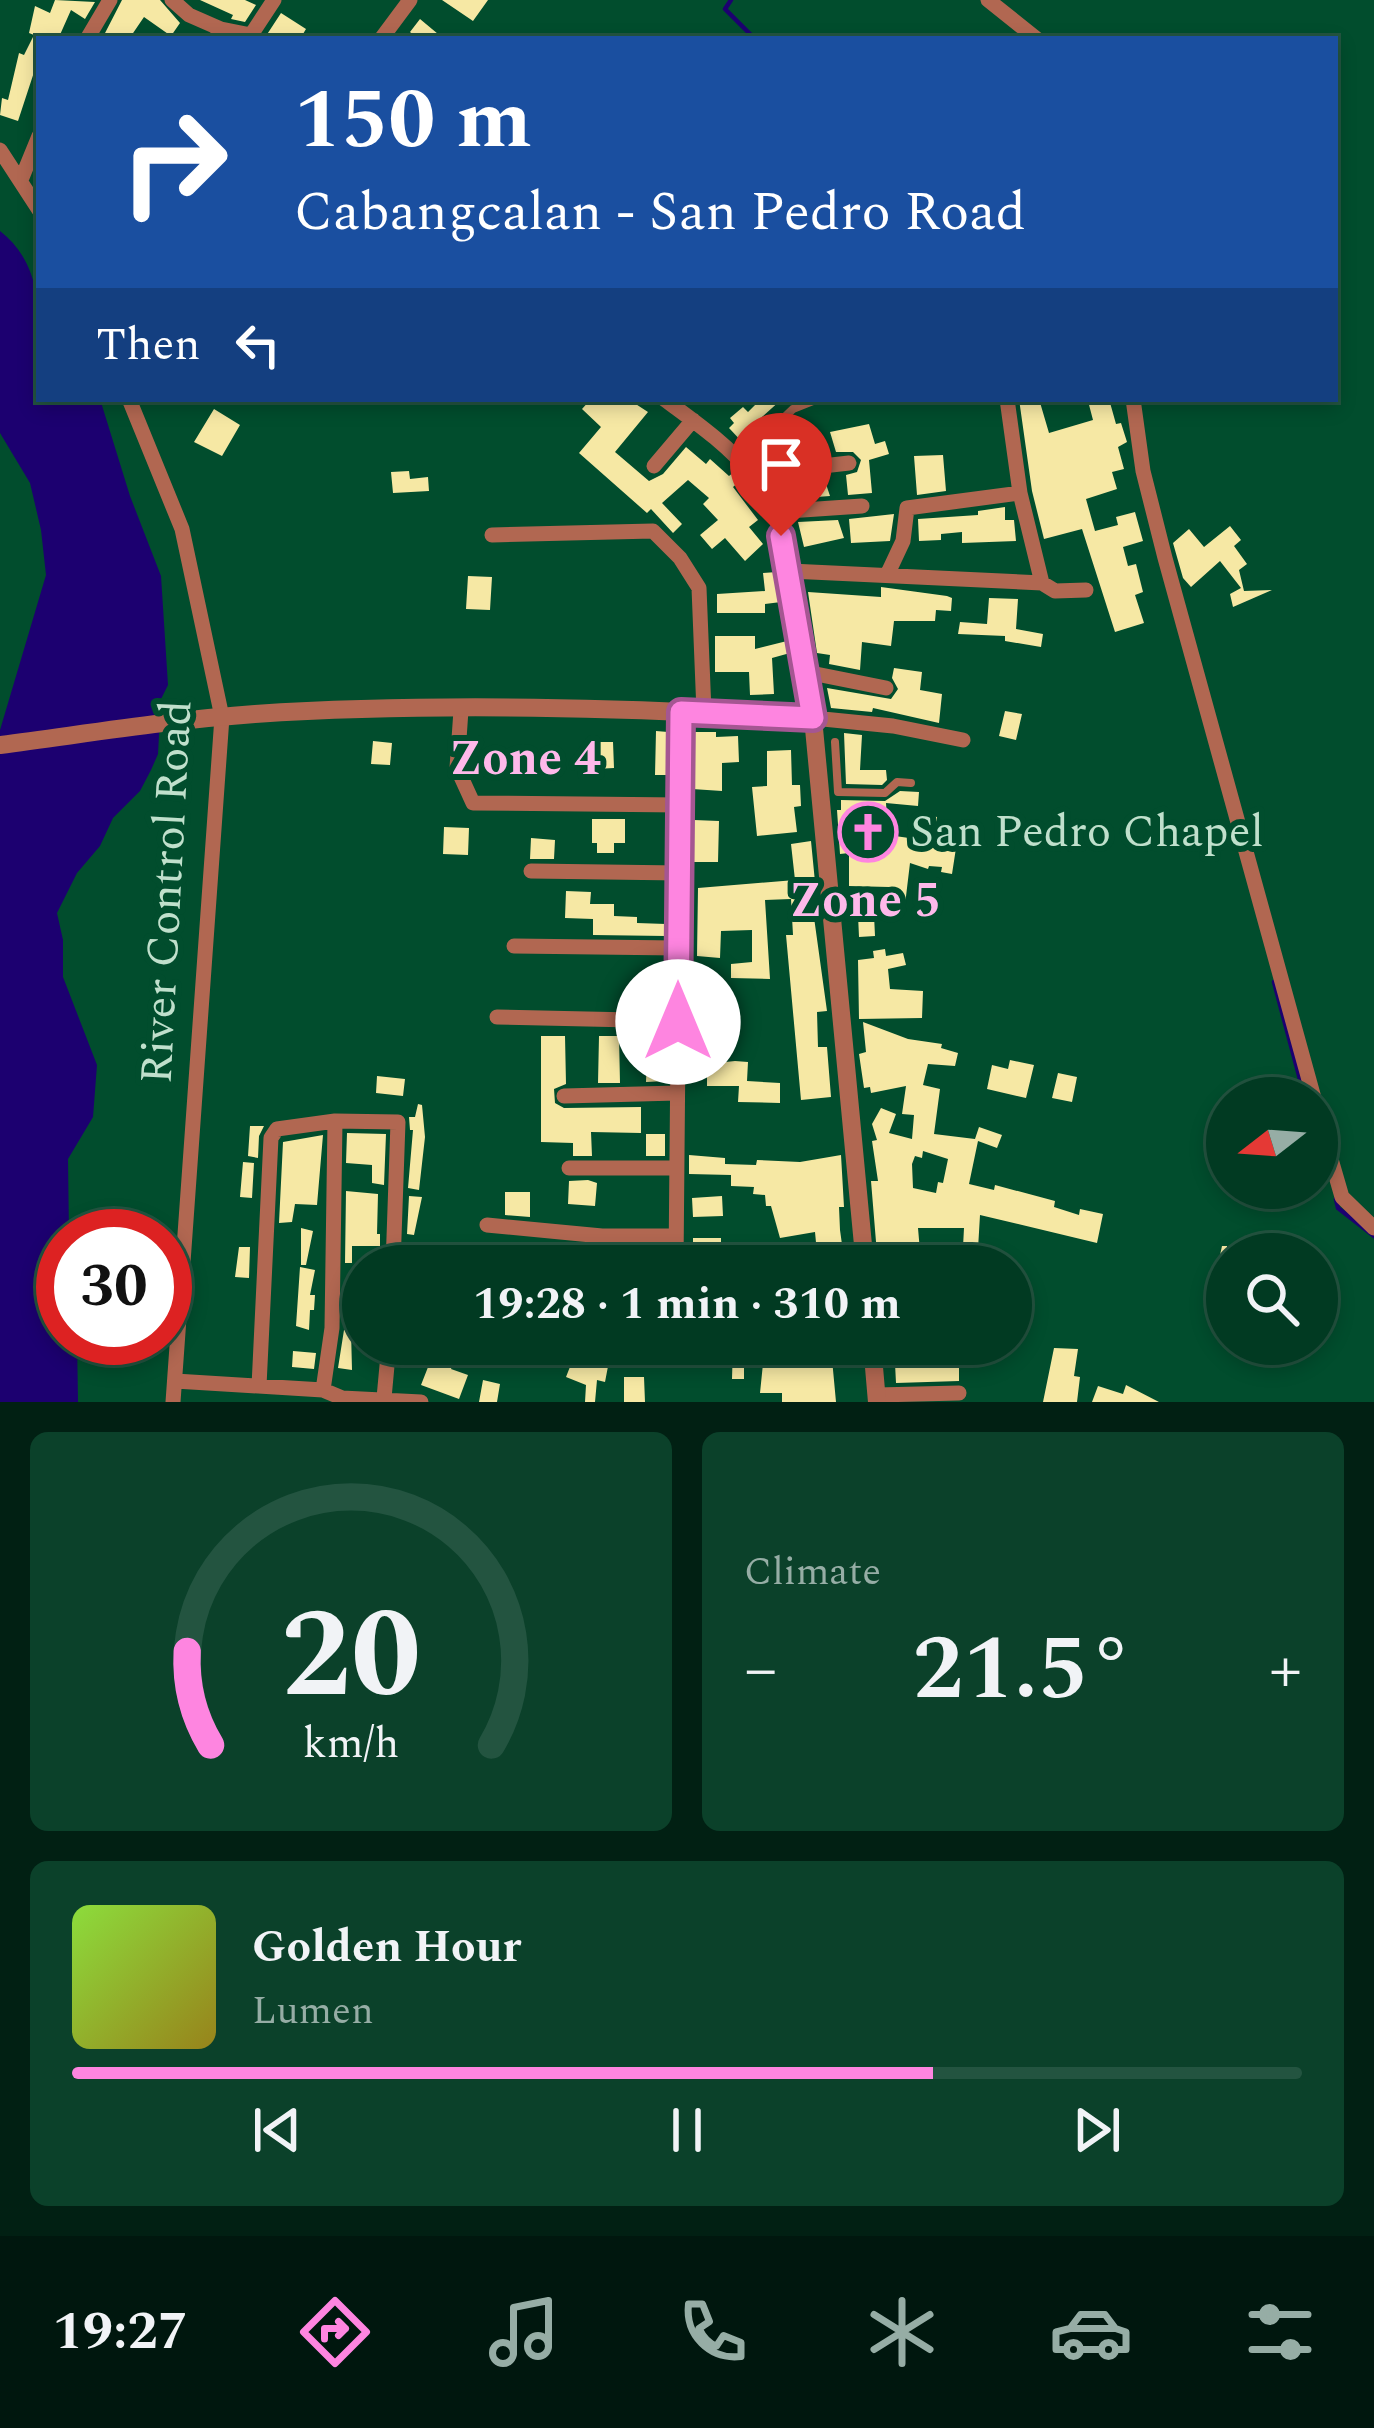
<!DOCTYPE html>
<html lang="en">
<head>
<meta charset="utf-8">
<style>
	body { margin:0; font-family:Spectral,serif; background:#0b412a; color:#f1f3f6; height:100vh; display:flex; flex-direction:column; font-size:45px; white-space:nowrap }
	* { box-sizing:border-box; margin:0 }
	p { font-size:39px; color:#96ada5 }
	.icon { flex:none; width:66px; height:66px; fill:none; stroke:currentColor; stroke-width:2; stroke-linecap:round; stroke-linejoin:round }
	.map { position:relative; height:1402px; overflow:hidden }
	.drawer { display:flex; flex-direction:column; gap:30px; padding:30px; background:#012013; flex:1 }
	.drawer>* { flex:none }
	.hud { position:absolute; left:36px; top:36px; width:1302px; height:366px; border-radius:0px; box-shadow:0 6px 18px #0003,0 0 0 3px #235440; background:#1a4fa0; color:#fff; overflow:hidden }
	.needle { width:78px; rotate:253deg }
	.controls { position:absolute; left:1206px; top:1077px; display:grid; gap:24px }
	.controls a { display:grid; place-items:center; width:132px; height:132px; border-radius:50%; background:#013a22; box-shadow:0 6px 18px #0003,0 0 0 3px #235440; font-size:60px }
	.speed { position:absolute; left:36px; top:1209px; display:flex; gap:24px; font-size:60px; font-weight:700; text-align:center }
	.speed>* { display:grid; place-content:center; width:156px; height:156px; border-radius:50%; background:#013a22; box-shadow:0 6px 18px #0003,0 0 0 3px #235440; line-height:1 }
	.speed .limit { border:18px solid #d22; background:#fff; color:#111 }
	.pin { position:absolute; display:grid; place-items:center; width:102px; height:102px; color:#fff; margin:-123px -51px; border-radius:50% 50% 50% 0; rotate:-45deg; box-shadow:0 0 12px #0007 }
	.pin .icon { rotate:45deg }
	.me { position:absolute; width:132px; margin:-66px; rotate:0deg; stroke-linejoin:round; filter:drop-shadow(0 0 9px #0008) }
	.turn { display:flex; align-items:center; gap:42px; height:252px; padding:0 60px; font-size:54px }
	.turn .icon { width:156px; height:156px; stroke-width:2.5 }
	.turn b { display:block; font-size:84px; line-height:102px }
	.then { display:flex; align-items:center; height:114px; padding:0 60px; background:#0003; gap:24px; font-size:45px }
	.big { font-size:90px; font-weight:700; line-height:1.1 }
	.drawer .card { flex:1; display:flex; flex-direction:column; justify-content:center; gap:18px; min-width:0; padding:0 42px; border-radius:18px; background:#0b412a }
	.drawer .dial { align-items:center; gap:0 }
	.dial svg { height:312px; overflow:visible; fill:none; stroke:#235440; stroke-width:7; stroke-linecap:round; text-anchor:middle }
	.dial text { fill:#f1f3f6; stroke:none }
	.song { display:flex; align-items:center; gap:36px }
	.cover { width:144px; height:144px; border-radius:18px; background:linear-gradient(135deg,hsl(90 70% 55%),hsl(50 70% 35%)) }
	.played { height:12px; border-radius:6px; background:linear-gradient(90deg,#fe85e0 70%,#235440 70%) }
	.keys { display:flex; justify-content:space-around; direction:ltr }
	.heat { display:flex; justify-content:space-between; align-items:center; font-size:66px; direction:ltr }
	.drawer .tiles { flex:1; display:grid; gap:30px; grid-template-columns:1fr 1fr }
	.card:last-child { grid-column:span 2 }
	.trip { position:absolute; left:342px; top:1245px; width:690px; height:120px; border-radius:60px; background:#013a22; box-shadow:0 6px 18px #0003,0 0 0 3px #235440; font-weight:700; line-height:120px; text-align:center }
	.menu { display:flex; height:192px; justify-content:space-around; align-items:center; background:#00170e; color:#96ada5 }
	.menu .icon { width:84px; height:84px }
	.menu .active { color:#fe85e0 }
	.menu b { font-size:54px; color:#f1f3f6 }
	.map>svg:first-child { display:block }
	.water { fill:#1c0070 }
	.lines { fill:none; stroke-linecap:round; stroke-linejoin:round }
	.stream { stroke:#1c0070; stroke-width:4.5 }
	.building { fill:#f6e8a4; fill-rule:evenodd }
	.service { stroke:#b16751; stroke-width:8 }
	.minor { stroke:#b16751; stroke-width:15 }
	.tertiary { stroke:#b16751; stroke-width:18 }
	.route-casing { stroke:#a55692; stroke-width:30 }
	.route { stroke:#fe85e0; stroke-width:21 }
	.labels { text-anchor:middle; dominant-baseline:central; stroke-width:12; stroke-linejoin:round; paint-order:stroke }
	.poi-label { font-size:45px; fill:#c0e0cc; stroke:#014d2d; text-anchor:start }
	.street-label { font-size:45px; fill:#c0e0cc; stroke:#014d2d }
	.neighbourhood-label { font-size:48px; font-weight:bold; fill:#feb9ea; stroke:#014d2d }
</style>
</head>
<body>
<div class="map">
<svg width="1374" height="1402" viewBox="0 0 1374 1402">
	<rect width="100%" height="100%" fill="#014d2d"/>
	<path class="water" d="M0 231C51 270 39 342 39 399H100L130 496 161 576 168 685 161 699 158 754 151 770 140 791 113 818 100 846 77 873 57 913 63 940V977L97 1065 93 1117 68 1159 69 1236H63V1338H77L78 1402H0V730L46 575 41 530 30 483 0 433Z"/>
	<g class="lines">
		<path class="stream" d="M731 0 725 9 755 39
			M1274 982 1305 1098
			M1336 1199 1338 1208 1374 1236"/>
	</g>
	<path class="building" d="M55 0 95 2 85 19 71 10 59 37 51 33 48 39H39V57L18 121 0 115 2 98 8 100 19 53 24 55 34 35 29 33 35 6 50 13Z
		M122 0H160L180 23 171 36 144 17 129 39H110L104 35Z
		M200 0H245L256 5 245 22 231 19 233 15Z
		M442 0H488L473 21Z
		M281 13 306 29 300 39H264Z
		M420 19 444 39H418L410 32Z
		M591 399H628L648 412 615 452 649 481 663 474 686 447 706 464 710 459 729 476 734 472 741 480 733 487 758 520 749 527 763 544 745 561 725 538 712 549 700 535 718 520 703 504 709 498 688 480 662 503 682 524 673 533 651 509 647 513 579 453 601 427 582 409Z
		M761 399H782L762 417 767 422 744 444 729 428 734 423 730 418 743 407 748 412Z
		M1019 399H1039L1049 433 1093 420 1088 401 1109 399 1116 424 1121 423 1127 442 1118 447 1124 469 1112 472 1117 489 1086 499 1095 531 1118 525 1116 517 1135 512 1143 541 1123 547 1128 566 1136 564 1143 592 1135 595 1144 623 1115 632 1082 529 1044 539 1032 491Z
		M214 409 240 425 222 456 194 442Z
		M869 424 875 444 885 441 889 454 869 460 872 493 848 495 846 475 857 472 861 460 853 452H836L830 432Z
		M799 427 818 449 811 455 802 456 795 448 782 458 767 460 760 452 784 429 789 435Z
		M943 455 946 491 917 495 914 456Z
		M409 471 410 479 428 477 429 491 393 493 391 472Z
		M824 478 830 496 790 499 786 484Z
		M1005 507V520H1014L1016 541 962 543V532L941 534V540L919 541 918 519 978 515V511Z
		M894 514 890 541 851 543 849 519Z
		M838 520 844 538 804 547 798 522Z
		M1230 526 1241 540 1234 546 1247 564 1239 570 1244 591 1272 590 1233 607 1230 594 1241 588 1220 561 1191 587 1183 578 1173 543 1189 529 1204 547Z
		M777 572 781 602 765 604V613H717V594L765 591 763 573Z
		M468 576 492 577 490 610 466 609Z
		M881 587 947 596 952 598 951 611 936 610 935 621H894L891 646 862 642 860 670 829 664 830 655 817 653 808 592 881 597Z
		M989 598 1018 599 1016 629 1043 634 1041 647 1005 641V636L958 634 960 622 987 624Z
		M715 636H755V649L787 641 790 653 772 658 774 694 750 695 749 672H715Z
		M894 668 922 672 920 690 942 694 939 723 873 708 872 712 831 708 827 688 891 699 898 689 892 678Z
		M1005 711 1022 714 1016 740 999 736Z
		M656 731 668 732 667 745H669L668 779V775H655Z
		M695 732H716V737L738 736 739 762 722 763V791L692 789Z
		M844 733 862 735 860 770H886L887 780 882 785 846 784Z
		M373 741 392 743 390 765 371 764Z
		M594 742H613L614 768 595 769Z
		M791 750 792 785H800L801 806 794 807 797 832 757 836 752 787 767 786V751Z
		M900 791 919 792 918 806 886 803 888 835 923 840 927 815 937 817 932 844 956 848 952 874 941 872 942 867 929 866 928 869 910 863 904 913 889 911V887L849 886V853L840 854 837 810H841V800L885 801Z
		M592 819H625V843H614V853H597V843H592Z
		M694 820 719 821 718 862H693Z
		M444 827 469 828 468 855 443 854Z
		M531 838 555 840 554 859H530Z
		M811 841 815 882H811L812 903 827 1011 817 1012 818 1047H827L831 1097 801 1100 786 935H793L791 899 765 900 770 979 731 978V964L752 962V930L721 931 720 958 697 956 698 888 795 880 791 844Z
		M566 891 591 892 590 904H614V916L637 917V923L666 924V936L593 935V919L565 918Z
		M858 915H874L875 936 859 937Z
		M885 949 886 956 903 953 906 965 888 969 890 989 923 991 922 1018 859 1019 858 960 874 958 873 951Z
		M732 1001 733 1019 692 1022 691 1010 711 1009 706 1002Z
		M863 1022 908 1039 942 1044 941 1048 958 1053 955 1066 928 1064 923 1085 940 1089 934 1134 975 1139 979 1127 1002 1135 997 1148 978 1141 969 1184 994 1190 995 1185 1055 1201 1054 1207 1079 1215 1080 1209 1103 1214 1097 1243 980 1215 977 1266H962L964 1228H918L921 1263 878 1266 871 1181H878L872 1141 877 1140 872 1124 881 1108 896 1114 889 1133 912 1139 914 1115 902 1114 906 1086 871 1093 870 1087 864 1088 859 1054 866 1052ZM923 1151 948 1159 943 1183 938 1182 936 1193 913 1188 912 1164 915 1156 922 1158Z
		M541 1036H565L566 1084 554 1089 555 1103 564 1108 641 1107V1133L591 1132 592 1156H573V1143L541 1142Z
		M599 1036H619L620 1083H598Z
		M647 1055H666V1081L646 1082Z
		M1010 1060 1034 1065 1026 1098 987 1089 992 1065 1008 1069Z
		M735 1061 748 1062 747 1081 780 1083V1103L738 1102 739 1086H707V1064Z
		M1058 1073 1077 1077 1072 1102 1052 1098Z
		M377 1076 405 1079 403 1096 376 1093Z
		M418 1104 422 1105 425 1137 419 1190 408 1188 413 1130H410L409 1117H415Z
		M250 1126H264L259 1136 258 1158 248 1156Z
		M347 1133 386 1134 384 1185 372 1183V1165L346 1163Z
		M646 1134H665V1156H646Z
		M323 1135 317 1205 295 1204 292 1222 279 1223 283 1142Z
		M689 1155 725 1158V1164L756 1165 757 1160 800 1162 841 1155 844 1207H839L840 1230 845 1266H771V1260L817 1253 815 1232 780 1238 771 1206H766L765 1195 753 1194 754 1187 731 1186V1175L689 1174Z
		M243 1162 254 1163 252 1198 240 1197Z
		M588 1180 597 1183 595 1206 568 1204 569 1181Z
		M346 1191 378 1194 377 1234H380V1246H352V1263H345Z
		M505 1192H530V1217L505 1215Z
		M409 1196 422 1197 414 1235 407 1234Z
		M722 1196 723 1216 693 1217 692 1198Z
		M301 1228 313 1231 306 1265H301Z
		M693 1238H721V1254L713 1256 715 1266H700V1257H693Z
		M537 1242 564 1244V1266H537Z
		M1222 1246H1227V1281L1215 1278Z
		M239 1247H250L249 1278 235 1277Z
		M446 1248 466 1255 462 1266H440Z
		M300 1267 315 1270 310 1295H315L314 1310H310L309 1330 296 1326Z
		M344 1330H351L352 1370 338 1368Z
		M447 1344H460L451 1369 468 1375 459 1399 421 1385 430 1362 440 1366Z
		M733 1344H744V1379H732Z
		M765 1344H851L852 1358 832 1359 836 1402H782V1393H760Z
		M894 1344H959V1381L896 1383Z
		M574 1347 610 1356 605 1382 597 1380 595 1402H585L586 1385 566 1377 575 1354Z
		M1054 1348 1078 1349 1074 1376 1080 1377 1077 1402H1043Z
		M293 1351 316 1353 314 1369 292 1367Z
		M624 1377H644L645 1402H624Z
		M483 1380 500 1384 497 1402H479Z
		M1126 1385 1159 1402H1092L1098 1386 1123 1394Z"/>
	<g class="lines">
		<path class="service" d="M739 460 793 409 818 399
			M835 742 838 792 885 793 897 782 911 783"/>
		<path class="minor" d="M172 0 189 15 221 29
			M988 0 1037 39
			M87 39 110 0
			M215 39 221 29 251 35 274 0
			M381 39 410 0
			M0 150 39 210
			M21 180 39 136
			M129 399 182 529 222 717 173 1402
			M664 399C694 421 731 447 754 477 798 536 802 646 813 718L893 726 963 740
			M1007 399 1020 493 1042 583
			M1133 399 1143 471 1165 558 1314 1098
			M654 466 693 420
			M752 474 849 463
			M773 512 862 506
			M492 535 653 531 680 558 699 588 704 712
			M790 571 1042 583 1055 591 1086 590
			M888 573 903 541 907 508 1020 493
			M806 672 886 688
			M461 710 457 768 473 803 681 805
			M531 871 680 873
			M514 946 677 948
			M497 1017 678 1021
			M564 1096 677 1093
			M1317 1111 1342 1197 1374 1228
			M569 1168H676
			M487 1225 602 1236H676
			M676 1266 681 712
			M175 1381 323 1390 342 1398 421 1402
			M259 1386 271 1138 277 1129 335 1121 398 1122 393 1266
			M323 1390 332 1328 335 1121
			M877 1395 959 1393
			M384 1398 389 1344"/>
		<path class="tertiary" d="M0 745C85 734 170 720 255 714 440 702 628 708 813 718L865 1266
			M872 1344 877 1402"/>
	</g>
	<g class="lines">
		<g class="route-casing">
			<path id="route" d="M678 1022 681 712 813 718 781 536"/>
		</g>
		<use href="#route" class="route"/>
	</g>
	<defs>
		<g id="church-ring" transform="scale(3)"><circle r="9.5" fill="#014d2d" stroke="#fe85e0" stroke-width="1.5"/><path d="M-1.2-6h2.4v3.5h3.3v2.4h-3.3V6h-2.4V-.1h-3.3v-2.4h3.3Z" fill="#fe85e0"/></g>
	</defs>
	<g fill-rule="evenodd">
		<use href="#church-ring" x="868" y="832"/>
	</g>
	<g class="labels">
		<g class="poi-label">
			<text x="910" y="832">San Pedro Chapel</text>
		</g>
		<g class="street-label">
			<text transform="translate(167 892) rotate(-87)">River Control Road</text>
		</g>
		<g class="neighbourhood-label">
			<text x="525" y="759">Zone 4</text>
			<text x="865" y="901">Zone 5</text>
		</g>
	</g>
</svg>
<div class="controls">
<a><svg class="needle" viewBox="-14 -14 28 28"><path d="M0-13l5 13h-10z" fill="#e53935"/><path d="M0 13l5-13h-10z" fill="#96ada5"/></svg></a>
<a><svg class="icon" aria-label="search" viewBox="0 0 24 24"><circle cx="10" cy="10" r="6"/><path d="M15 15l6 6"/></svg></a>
</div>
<div class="speed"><div class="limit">30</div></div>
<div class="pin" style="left:781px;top:536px;background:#d93025"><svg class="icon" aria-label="arrive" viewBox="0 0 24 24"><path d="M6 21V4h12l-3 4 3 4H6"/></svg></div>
<svg class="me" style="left:678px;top:1022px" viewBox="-20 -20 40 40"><circle r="19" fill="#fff"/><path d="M0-13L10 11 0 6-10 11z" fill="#fe85e0"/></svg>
<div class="trip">19:28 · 1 min · 310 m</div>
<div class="hud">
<div class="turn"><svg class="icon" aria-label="right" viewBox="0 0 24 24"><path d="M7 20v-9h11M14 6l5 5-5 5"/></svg><div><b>150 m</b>Cabangcalan - San Pedro Road</div></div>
<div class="then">Then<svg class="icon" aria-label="left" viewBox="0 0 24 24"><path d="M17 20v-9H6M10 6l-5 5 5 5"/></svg></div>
</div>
</div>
<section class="drawer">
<div class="tiles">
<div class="card dial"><svg viewBox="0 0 100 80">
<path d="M14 69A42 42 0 1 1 86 69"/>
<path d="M14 69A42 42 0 0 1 8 45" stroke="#fe85e0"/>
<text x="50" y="56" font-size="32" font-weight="700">20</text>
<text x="50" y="72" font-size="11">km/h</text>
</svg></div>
<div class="card"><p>Climate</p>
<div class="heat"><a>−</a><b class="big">21.5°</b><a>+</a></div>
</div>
<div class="card">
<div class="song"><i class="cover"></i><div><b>Golden Hour</b><p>Lumen</p></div></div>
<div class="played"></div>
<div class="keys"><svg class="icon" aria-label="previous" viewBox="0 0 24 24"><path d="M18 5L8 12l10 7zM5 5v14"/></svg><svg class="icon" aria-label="pause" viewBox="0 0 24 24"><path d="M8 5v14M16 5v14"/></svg><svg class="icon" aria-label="next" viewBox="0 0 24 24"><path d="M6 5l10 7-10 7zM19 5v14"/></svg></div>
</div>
</div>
</section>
<nav class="menu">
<b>19:27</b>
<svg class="icon active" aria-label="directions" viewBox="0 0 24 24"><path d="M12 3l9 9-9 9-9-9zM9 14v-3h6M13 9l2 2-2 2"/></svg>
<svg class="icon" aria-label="music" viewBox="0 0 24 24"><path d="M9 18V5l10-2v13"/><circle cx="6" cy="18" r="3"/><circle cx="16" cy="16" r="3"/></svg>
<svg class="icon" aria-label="phone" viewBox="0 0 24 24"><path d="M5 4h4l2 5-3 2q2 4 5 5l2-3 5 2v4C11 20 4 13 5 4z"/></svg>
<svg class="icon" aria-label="climate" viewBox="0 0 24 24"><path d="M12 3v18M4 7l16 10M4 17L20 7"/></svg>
<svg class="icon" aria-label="car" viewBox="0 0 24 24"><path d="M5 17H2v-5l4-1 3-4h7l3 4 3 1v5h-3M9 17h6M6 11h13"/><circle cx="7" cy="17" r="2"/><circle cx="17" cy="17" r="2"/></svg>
<svg class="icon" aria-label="filters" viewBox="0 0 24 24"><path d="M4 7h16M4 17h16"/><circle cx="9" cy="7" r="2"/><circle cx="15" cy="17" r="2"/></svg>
</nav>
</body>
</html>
